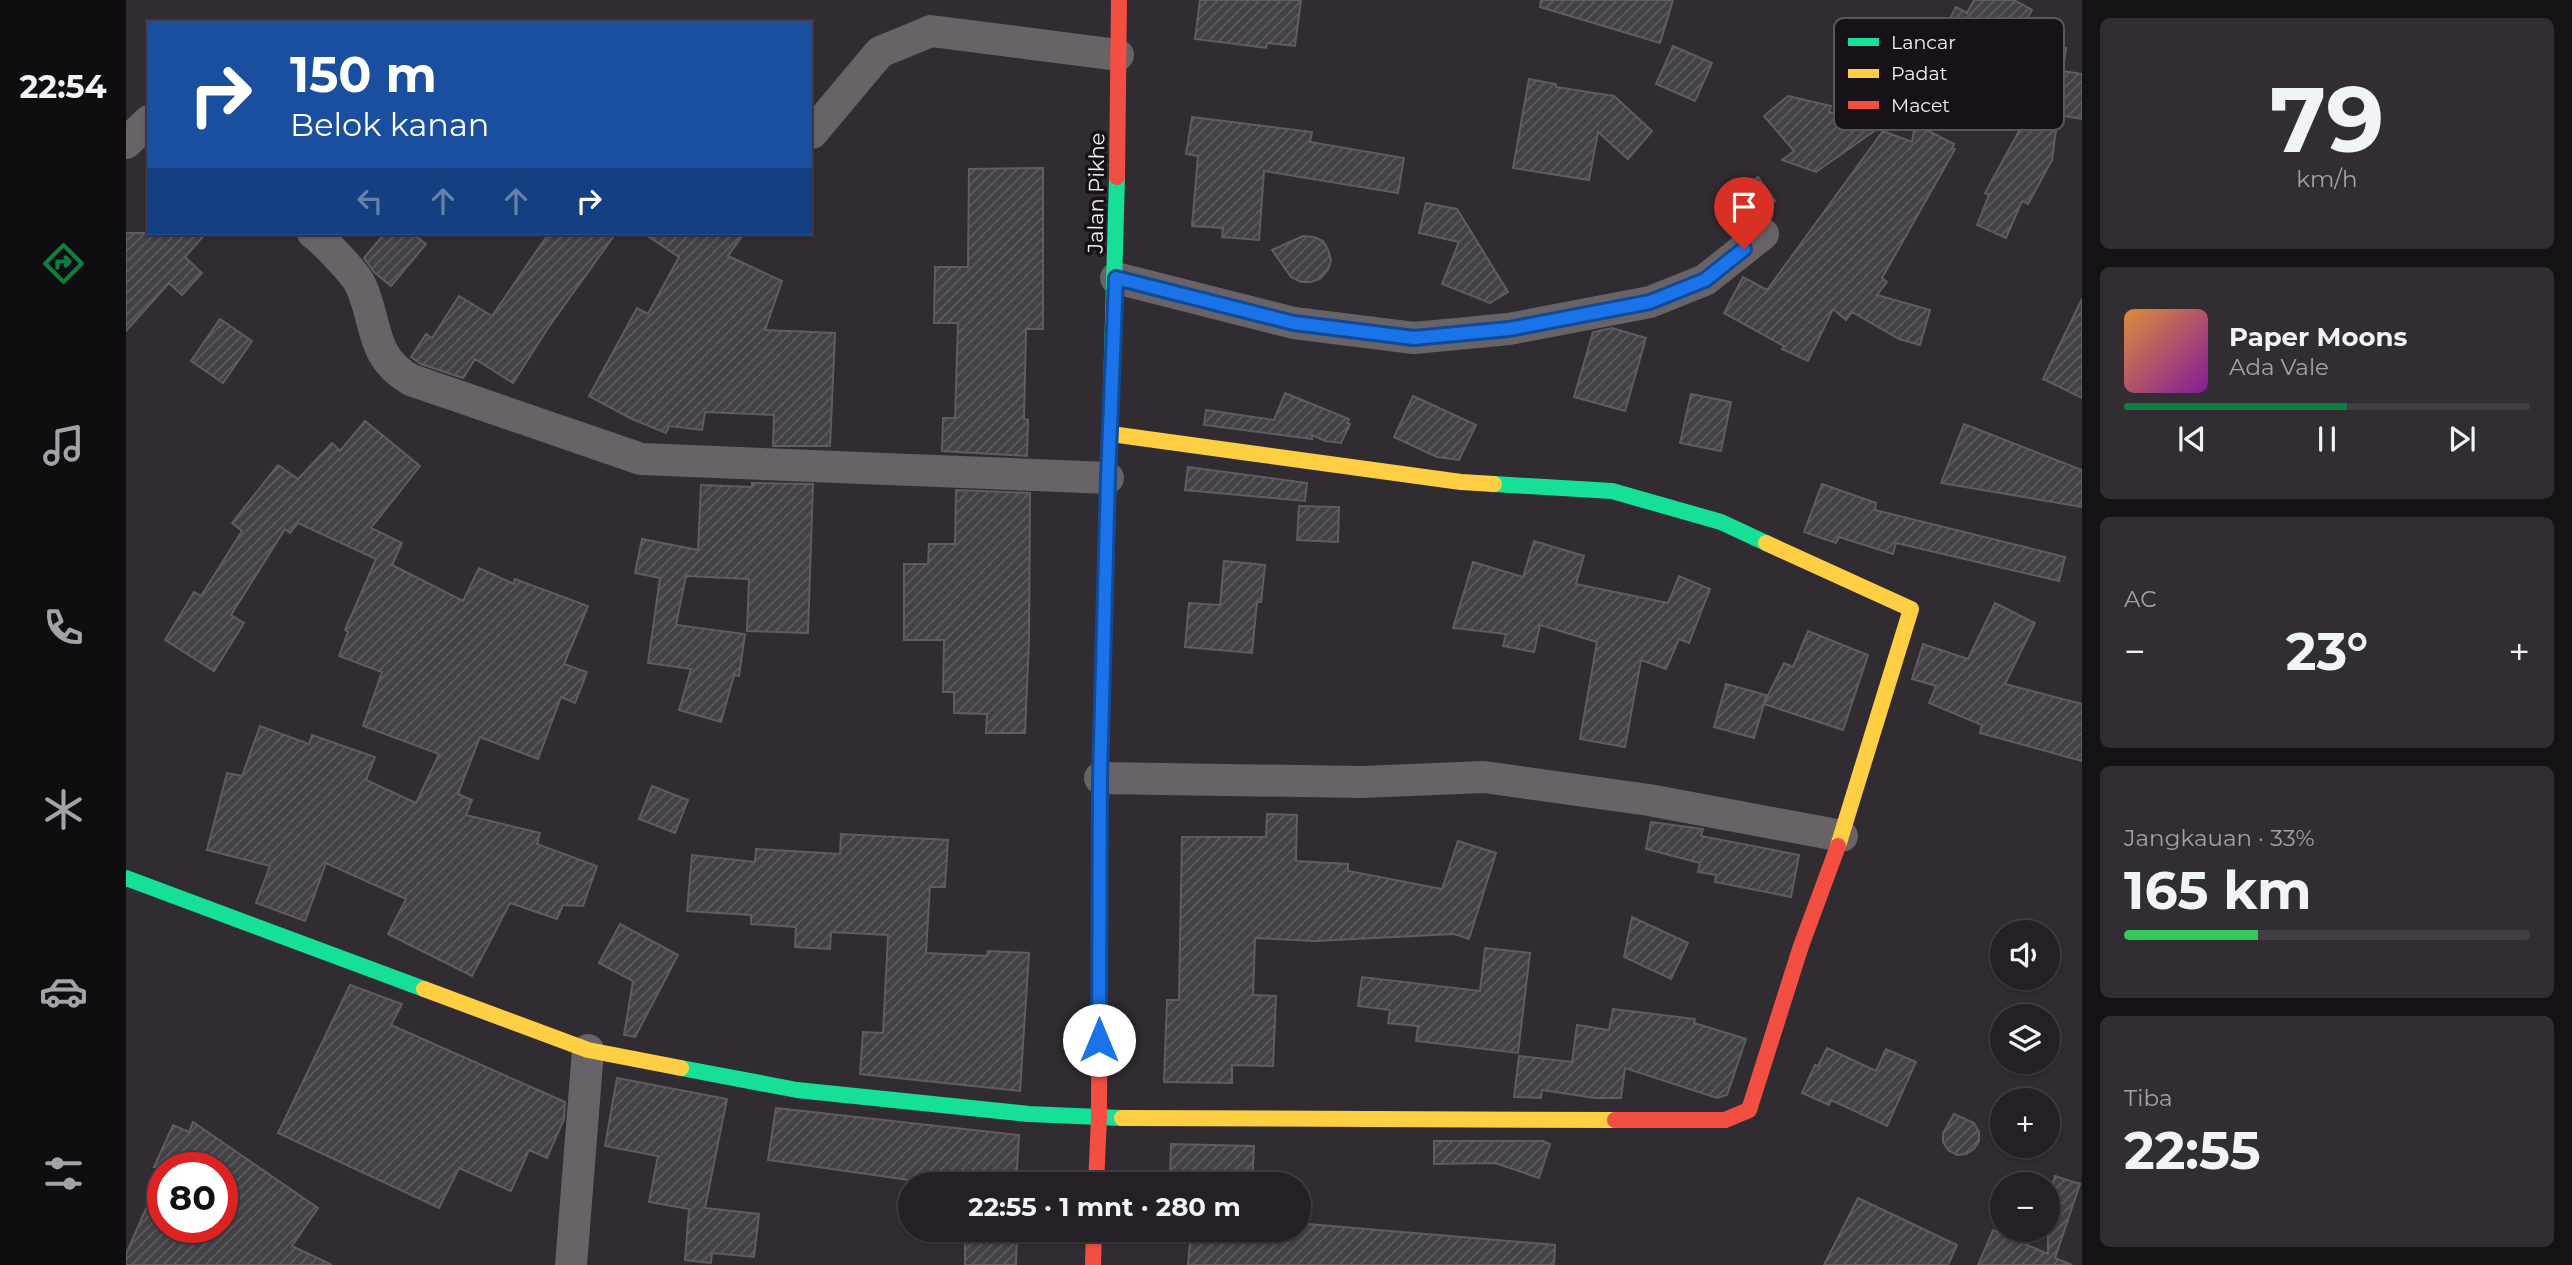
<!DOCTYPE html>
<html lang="id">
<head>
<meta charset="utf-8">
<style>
	body { margin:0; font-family:Montserrat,sans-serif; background:#312d32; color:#f1f3f6; height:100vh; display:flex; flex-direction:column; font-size:26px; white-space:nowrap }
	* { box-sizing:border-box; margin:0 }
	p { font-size:23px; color:#a3a3a7 }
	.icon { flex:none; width:38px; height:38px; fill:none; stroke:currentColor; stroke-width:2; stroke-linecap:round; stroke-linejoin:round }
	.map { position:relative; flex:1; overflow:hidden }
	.details { display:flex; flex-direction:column; gap:18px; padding:18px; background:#141215; width:490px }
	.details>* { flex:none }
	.banner { position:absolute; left:21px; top:21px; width:665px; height:214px; border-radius:0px; box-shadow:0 2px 5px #0004,0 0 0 2px #423e43; background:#1a4fa0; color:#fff; overflow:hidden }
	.buttons { position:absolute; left:1864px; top:920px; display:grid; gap:14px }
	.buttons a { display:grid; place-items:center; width:70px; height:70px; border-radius:50%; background:#252026; box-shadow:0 2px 5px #0004,0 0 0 2px #423e43; font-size:35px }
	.speed { position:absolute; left:21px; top:1152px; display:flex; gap:14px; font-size:35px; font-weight:700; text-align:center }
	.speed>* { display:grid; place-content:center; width:91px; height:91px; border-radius:50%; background:#252026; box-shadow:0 2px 5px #0004,0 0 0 2px #423e43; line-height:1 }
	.speed .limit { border:10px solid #d22; background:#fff; color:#111 }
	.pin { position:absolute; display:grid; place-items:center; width:60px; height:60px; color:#fff; margin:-72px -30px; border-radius:50% 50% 50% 0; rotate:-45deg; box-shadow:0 0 7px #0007 }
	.pin .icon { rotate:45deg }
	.me { position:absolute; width:77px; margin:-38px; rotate:0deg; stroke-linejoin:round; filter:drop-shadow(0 0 5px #0008) }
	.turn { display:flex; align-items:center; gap:24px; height:147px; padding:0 28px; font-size:32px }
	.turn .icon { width:91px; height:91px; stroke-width:2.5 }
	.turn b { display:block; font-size:49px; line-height:60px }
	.lanes { display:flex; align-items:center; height:66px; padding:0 28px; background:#0003; justify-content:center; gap:35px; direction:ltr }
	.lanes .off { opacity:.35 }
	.big { font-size:52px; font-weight:700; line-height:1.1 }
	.details .widget { flex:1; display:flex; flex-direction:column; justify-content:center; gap:10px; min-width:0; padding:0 24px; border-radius:10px; background:#312d32 }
	.details .dial { align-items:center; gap:0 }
	.dial b { font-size:91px; line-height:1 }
	.song { display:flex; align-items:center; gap:21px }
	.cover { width:84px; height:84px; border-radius:10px; background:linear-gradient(135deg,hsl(30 70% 55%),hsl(290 70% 35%)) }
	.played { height:7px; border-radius:4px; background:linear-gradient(90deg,#0b8043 55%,#423e43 55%) }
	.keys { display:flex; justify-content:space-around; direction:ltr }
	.heat { display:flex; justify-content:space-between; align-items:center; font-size:38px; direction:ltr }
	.charge { height:10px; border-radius:5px; background:linear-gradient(90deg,#34c759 33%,#423e43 0) }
	.trip { position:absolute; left:772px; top:1172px; width:413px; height:70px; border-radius:35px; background:#252026; box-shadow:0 2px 5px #0004,0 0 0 2px #423e43; font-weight:700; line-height:70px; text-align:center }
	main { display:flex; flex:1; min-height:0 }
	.dock { display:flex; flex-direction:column; width:126px; justify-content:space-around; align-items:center; background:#0f0d0f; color:#a3a3a7 }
	.dock .icon { width:49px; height:49px }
	.dock .selected { color:#0b8043 }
	.dock b { font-size:32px; color:#f1f3f6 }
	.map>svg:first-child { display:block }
	.building { fill:url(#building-hatch); stroke:#605c63; stroke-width:2 }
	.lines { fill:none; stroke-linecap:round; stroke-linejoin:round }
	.street { stroke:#676367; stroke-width:32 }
	.fast { stroke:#16e098; stroke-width:16 }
	.slow { stroke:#ffcf43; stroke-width:16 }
	.jam { stroke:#f24e42; stroke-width:16 }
	.route-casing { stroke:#114b97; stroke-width:18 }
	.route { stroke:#1a73e8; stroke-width:12 }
	.labels { text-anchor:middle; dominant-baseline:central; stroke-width:7; stroke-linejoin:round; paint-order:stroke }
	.street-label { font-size:21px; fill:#f7f0f9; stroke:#171219 }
	.key { fill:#171219; stroke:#5a555c; stroke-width:2 }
	.key-label { font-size:19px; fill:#f7f0f9 }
</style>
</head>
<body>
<main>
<nav class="dock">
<b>22:54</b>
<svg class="icon selected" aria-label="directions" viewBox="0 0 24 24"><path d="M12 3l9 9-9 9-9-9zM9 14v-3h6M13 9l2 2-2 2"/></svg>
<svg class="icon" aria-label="music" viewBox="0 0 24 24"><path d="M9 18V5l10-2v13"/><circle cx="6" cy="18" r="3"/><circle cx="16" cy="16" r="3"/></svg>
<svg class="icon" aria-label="phone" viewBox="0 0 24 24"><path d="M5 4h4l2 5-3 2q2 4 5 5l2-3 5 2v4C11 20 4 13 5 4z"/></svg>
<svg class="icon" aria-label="climate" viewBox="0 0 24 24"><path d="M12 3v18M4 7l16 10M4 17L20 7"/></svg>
<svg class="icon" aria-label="car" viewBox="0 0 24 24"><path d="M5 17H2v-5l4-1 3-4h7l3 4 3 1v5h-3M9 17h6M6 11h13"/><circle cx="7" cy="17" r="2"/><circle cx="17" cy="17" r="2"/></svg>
<svg class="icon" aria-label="filters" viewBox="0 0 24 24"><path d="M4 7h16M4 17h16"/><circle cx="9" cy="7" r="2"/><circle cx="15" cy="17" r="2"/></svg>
</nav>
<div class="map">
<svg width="1956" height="1265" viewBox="0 0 1956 1265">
	<defs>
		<pattern id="building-hatch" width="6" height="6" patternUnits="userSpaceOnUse" patternTransform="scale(1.75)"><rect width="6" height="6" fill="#434046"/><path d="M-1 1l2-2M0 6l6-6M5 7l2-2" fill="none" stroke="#5f5c61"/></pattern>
	</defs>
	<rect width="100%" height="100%" fill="#312b32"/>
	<path class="building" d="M1074 0H1175L1169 46 1141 43 1140 48 1069 39Z
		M1415 0H1547L1534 43 1414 7Z
		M1848 0H1888L1906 10 1878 62 1926 70 1938 48H1940L1937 71 1956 74V119L1932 115 1926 160 1902 204 1896 201 1880 238 1851 225 1863 195 1859 193 1904 111 1893 109 1814 66 1809 96 1748 63 1766 29 1807 51 1830 7 1841 13Z
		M1547 46 1586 63 1569 101 1530 84Z
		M1403 79 1430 84V87L1488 96 1526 131 1502 159 1472 132 1463 180 1387 168Z
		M1662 96 1705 106 1703 112 1751 129 1690 172 1656 160 1668 151 1638 116Z
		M1066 117 1186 132 1184 142 1278 158 1272 193 1138 171 1133 240 1096 237 1097 228 1066 226 1072 156 1060 154Z
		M1789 124 1828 144 1826 148 1829 149 1756 278 1761 282 1751 295 1804 310 1794 345 1773 339 1726 312 1720 320 1707 309 1682 361 1656 349 1658 346 1598 313 1617 277 1641 290 1757 131 1786 142Z
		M917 168V329H900L898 419 902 420 901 456 816 451 817 418H829L832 323H808L809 267H842L843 169Z
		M1632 177 1649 201 1617 223 1601 200Z
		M1300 203 1331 209 1382 292 1364 303 1316 284 1333 242 1293 233Z
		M0 233H80L59 257 76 273 56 295 43 283 0 331Z
		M259 233H286L300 244 265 286 248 272 238 258Z
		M423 233H490L422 328 387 383 349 359 337 378 295 364 285 357 300 334 306 338 333 296 366 316Z
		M517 233H618L602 256 656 281 639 330 709 333 704 446H647L648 415 579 412 576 430 543 426 540 433 506 419 463 396 511 308 522 314 553 257Z
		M1177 236 1188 237 1197 241 1202 250 1205 260 1202 270 1194 279 1185 282H1175L1165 277 1146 250Z
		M1956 299V398L1917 379Z
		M94 319 126 341 97 383 65 361Z
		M1486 328 1520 338 1499 411 1448 397 1467 332Z
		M1159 393 1223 419 1221 423 1224 424 1215 443 1199 441 1186 435V439L1078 425 1080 410 1148 420Z
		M1565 394 1605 402 1595 451 1554 443Z
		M1287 396 1350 425 1333 460 1311 457 1268 437Z
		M239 421 294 466 245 528 276 543 266 565 337 601 353 568 388 584 389 579 462 606 438 664 461 672 449 703 435 697 412 759 354 737 332 794 346 800 340 815 414 833 411 844 471 866 457 906 437 905 431 919 384 903 346 976 262 934 280 899 200 863 179 921 130 903 144 866 81 850 101 773 116 776 134 726 183 744 186 735 249 757 240 780 290 803 313 754 237 726 256 672 213 656 222 632 219 630 250 559 172 523 164 533 159 529 105 615 118 623 88 671 39 640 68 592 75 596 116 531 106 523 152 465 172 479 206 443 214 451Z
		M1838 424 1956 470V507L1815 483Z
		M1062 467 1181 483 1179 501 1059 490Z
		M626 483 687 484 682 633 621 631 623 579 560 576 550 625 619 634 613 676 608 675 595 722 553 710 565 669 522 663 534 578 509 573 516 539 572 550 575 485 626 487Z
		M1696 484 1750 503 1749 510 1939 557 1933 581 1770 543 1767 554 1713 537 1710 543 1678 532Z
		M830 490 904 493 903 640 899 733H860L861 714 828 713V692H817L818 640H778V564H802L803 544H829Z
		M1173 506 1213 507 1212 542 1171 540Z
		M1408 541 1458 556 1450 584 1542 603 1553 576 1584 589 1563 643 1553 639 1540 669 1515 660 1499 747 1454 739 1471 642 1414 625 1408 652 1377 646 1380 634 1327 628 1347 562 1397 577Z
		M1098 561 1139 565 1135 602H1131L1126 653 1059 647 1063 603 1094 605Z
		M1869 603 1909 623 1879 684 1956 704V761L1854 733 1856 725 1803 703 1810 686 1786 679 1797 644 1842 659Z
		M1682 631 1742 655 1717 730 1638 704 1628 738 1588 727 1600 684 1640 695 1638 703 1658 663 1667 667Z
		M526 786 562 800 549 833 513 819Z
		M1141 814 1171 815 1170 861 1222 864V871L1316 889 1332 841 1370 853 1343 939 1328 934 1189 941 1129 938 1127 995 1150 996 1147 1066 1106 1065V1083L1038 1082 1041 1000H1053L1056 837H1140Z
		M1525 822 1577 829 1575 836 1673 855 1665 897 1589 882 1590 875 1572 872 1574 863 1520 849Z
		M715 834 822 840 819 887H804L800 953 861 956 862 951 903 953 894 1091 734 1074 737 1032 757 1033 762 935 705 932 704 949 669 947 670 927 625 924V915L561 911 566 855 629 862 630 849 714 854Z
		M1506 917 1562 943 1545 979 1498 957Z
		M494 924 552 955 509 1037 498 1035 507 981 473 963Z
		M1359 948 1404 953 1392 1053 1290 1041 1292 1026 1262 1023 1264 1010 1232 1006 1236 977 1354 991Z
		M224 985 276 1004 265 1025 439 1102 438 1119 421 1158 403 1150 385 1191 333 1168 313 1208 152 1133Z
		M1487 1009 1569 1019 1568 1023 1620 1039 1601 1095 1591 1098 1499 1068 1495 1098H1469L1416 1090 1415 1098 1388 1097 1393 1056 1446 1062 1451 1025 1483 1030Z
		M1701 1048 1750 1071 1760 1049 1790 1062 1761 1126 1705 1100 1703 1105 1676 1093 1689 1065 1692 1066Z
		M491 1078 601 1099 579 1208 633 1214 628 1257 586 1253 585 1263 559 1260 563 1209 523 1202 532 1156 479 1146Z
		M650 1108 893 1135 890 1185H818L642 1160Z
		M1828 1114 1848 1123 1853 1132V1141L1848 1149 1840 1154 1831 1155 1822 1150 1817 1142V1133Z
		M67 1122 192 1208 166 1246 206 1265H0V1254L37 1170V1227H96V1167H28L47 1125 63 1132Z
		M1308 1141H1417L1424 1144 1413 1178 1369 1163 1308 1164Z
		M1045 1144 1128 1146 1126 1185H1068V1181L1044 1180Z
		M1929 1176 1954 1184 1929 1258 1946 1265H1852L1867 1230 1922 1254V1199Z
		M1172 1191 1183 1192 1182 1224 1429 1245 1428 1265H1062L1065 1230H1172Z
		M1732 1198 1831 1245 1822 1265H1698Z
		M839 1230H891L890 1265H839Z"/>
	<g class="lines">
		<path class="street" d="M686 133 754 52 805 31 992 55
			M0 143 23 121
			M187 233C199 242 230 274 235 286 252 324 244 357 285 380L515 459 982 478
			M990 278 1168 323 1288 338 1383 329 1524 302 1579 280 1637 234
			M974 778 1235 782 1358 777 1523 800 1716 836
			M445 1265 462 1050"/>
		<path class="fast" d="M1368 484 1486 491 1595 522 1640 543
			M974 784 991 177
			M0 878 298 989
			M555 1068 671 1090 903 1114 996 1118"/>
		<path class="slow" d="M985 434 1335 482 1368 484
			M1640 543 1785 609 1712 846
			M298 989 462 1050 555 1068
			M996 1118 1489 1120"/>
		<path class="jam" d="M991 177 993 0
			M1489 1120H1599L1623 1110 1675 946 1712 846
			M970 1185 973 1118 974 784
			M967 1265 968 1230"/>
	</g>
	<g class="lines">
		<g class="route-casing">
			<path id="route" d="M973 1040 974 778 982 478 990 278 1168 323 1288 338 1383 329 1524 302 1579 280 1618 249"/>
		</g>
		<use href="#route" class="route"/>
	</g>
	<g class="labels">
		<g class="street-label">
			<text transform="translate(970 193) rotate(-89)">Jalan Pikhe</text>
		</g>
	</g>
	<rect x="1708" y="18" width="230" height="112" rx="10" class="key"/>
	<rect x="1722" y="38" width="31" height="8" fill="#16e098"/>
	<rect x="1722" y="69" width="31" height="9" fill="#ffcf43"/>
	<rect x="1722" y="101" width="31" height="8" fill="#f24e42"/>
	<g class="key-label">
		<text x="1765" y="49">Lancar</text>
		<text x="1765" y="80">Padat</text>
		<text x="1765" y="112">Macet</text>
	</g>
</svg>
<div class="buttons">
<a><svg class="icon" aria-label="sound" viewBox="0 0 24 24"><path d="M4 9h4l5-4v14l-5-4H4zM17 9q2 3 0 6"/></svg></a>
<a><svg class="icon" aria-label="layers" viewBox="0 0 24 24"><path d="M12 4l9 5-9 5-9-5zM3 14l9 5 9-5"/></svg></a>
<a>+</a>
<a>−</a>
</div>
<div class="speed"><div class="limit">80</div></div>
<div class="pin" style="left:1618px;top:249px;background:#d93025"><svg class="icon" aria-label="arrive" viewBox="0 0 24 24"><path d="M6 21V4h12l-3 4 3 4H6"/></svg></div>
<svg class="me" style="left:973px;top:1040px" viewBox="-20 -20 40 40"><circle r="19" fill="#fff"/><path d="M0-13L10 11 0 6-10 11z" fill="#1a73e8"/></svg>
<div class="trip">22:55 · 1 mnt · 280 m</div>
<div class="banner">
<div class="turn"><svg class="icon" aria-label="right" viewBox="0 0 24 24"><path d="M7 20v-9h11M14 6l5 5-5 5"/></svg><div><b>150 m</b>Belok kanan</div></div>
<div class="lanes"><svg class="icon off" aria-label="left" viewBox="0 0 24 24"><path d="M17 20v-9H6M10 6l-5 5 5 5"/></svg><svg class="icon off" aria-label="ahead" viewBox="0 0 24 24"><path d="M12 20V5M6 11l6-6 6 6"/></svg><svg class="icon off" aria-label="ahead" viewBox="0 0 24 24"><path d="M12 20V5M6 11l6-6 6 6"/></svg><svg class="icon" aria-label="right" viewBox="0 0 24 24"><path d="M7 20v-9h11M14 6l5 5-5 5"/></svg></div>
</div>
</div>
<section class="details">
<div class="widget dial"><b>79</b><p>km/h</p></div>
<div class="widget">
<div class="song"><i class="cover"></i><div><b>Paper Moons</b><p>Ada Vale</p></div></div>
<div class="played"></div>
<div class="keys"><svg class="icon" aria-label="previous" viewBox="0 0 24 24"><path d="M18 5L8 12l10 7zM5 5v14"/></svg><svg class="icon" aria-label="pause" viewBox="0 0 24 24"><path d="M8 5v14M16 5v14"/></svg><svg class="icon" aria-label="next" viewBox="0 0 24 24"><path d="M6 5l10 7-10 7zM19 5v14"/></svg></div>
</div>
<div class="widget"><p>AC</p>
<div class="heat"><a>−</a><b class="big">23°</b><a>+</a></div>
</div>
<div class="widget"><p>Jangkauan · 33%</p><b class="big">165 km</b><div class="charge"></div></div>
<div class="widget"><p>Tiba</p><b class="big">22:55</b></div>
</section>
</main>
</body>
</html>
